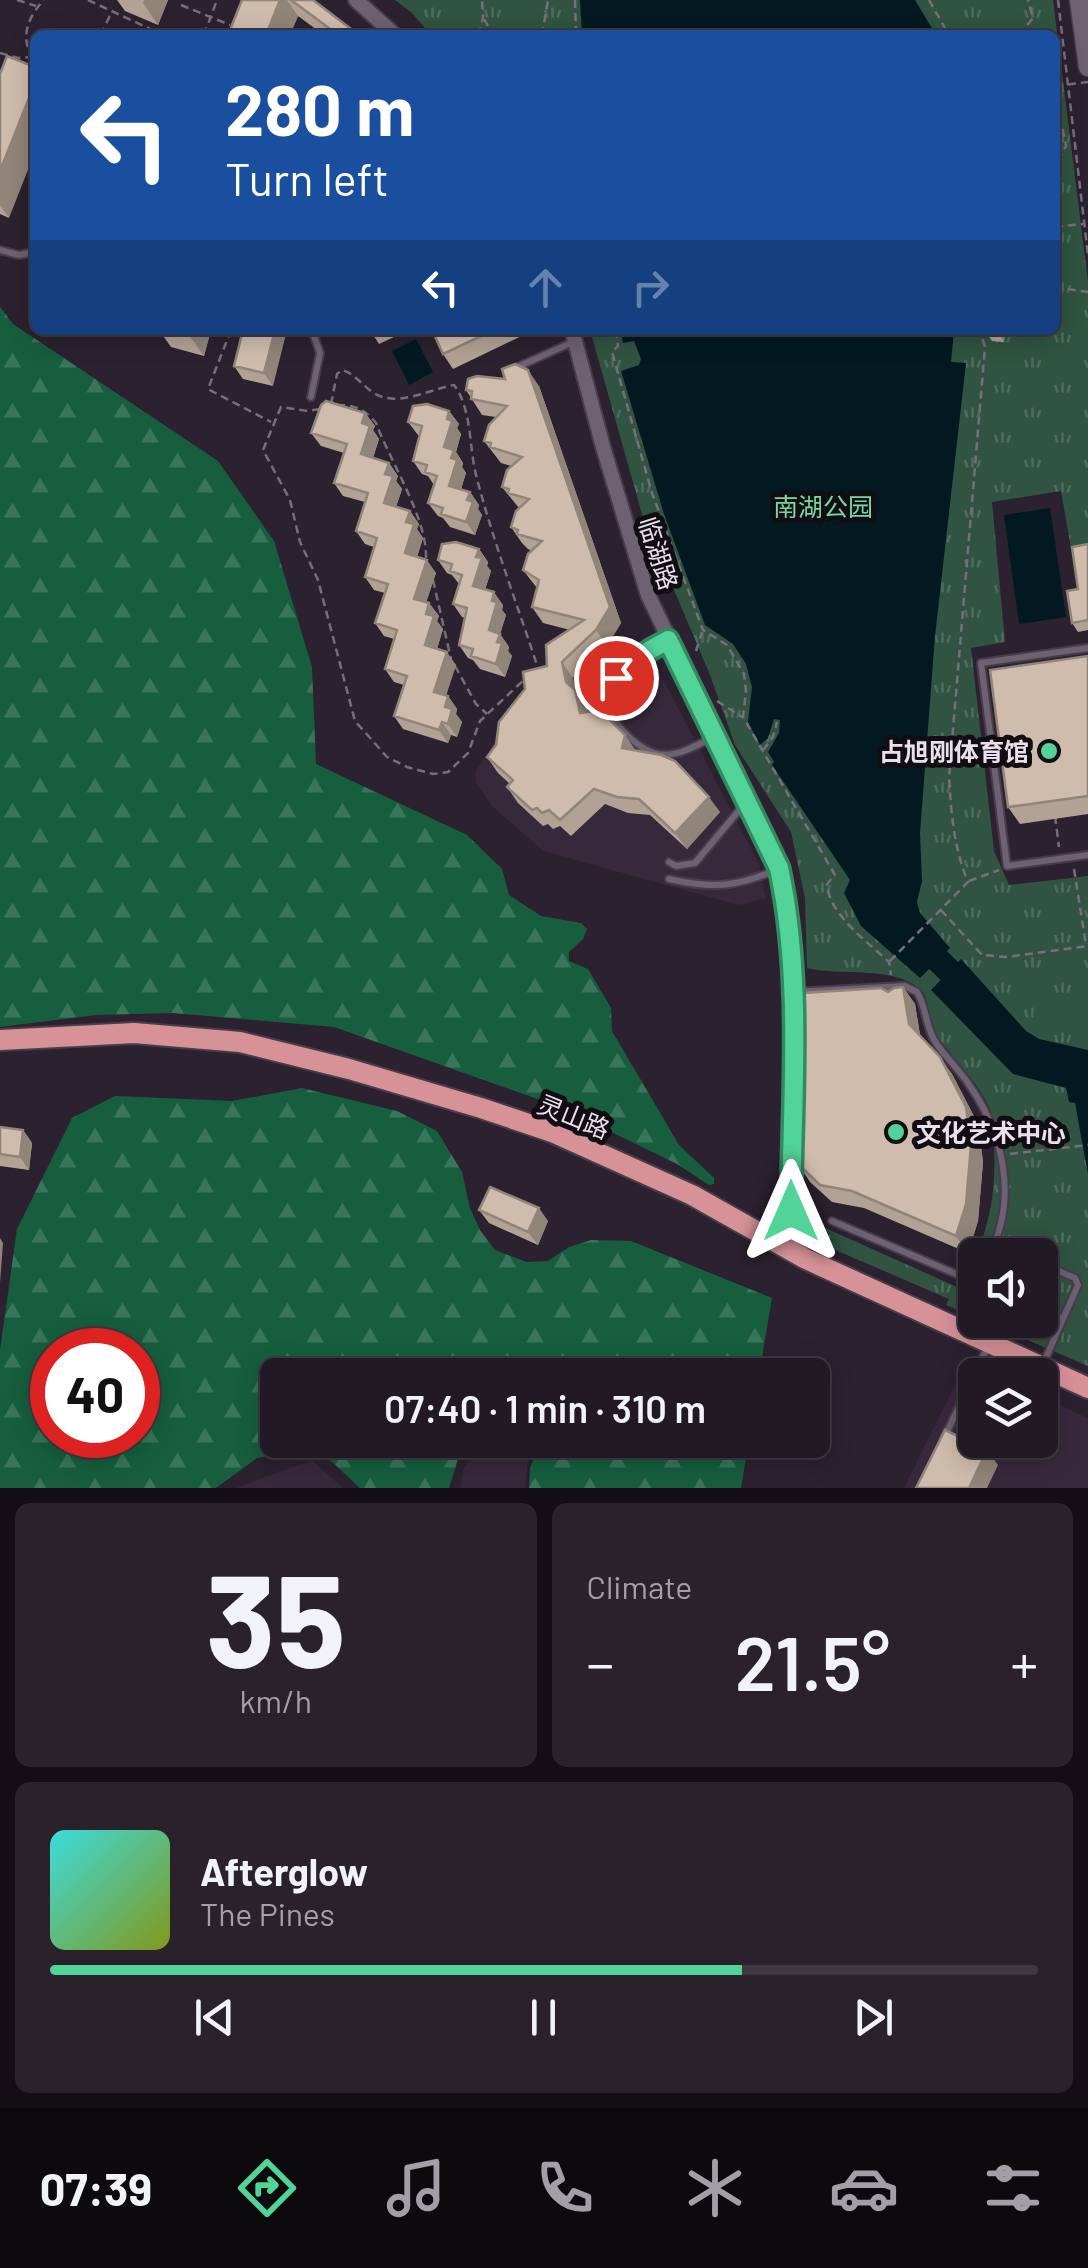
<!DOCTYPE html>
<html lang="en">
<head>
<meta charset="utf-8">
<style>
	body { margin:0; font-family:Barlow,"Noto Sans SC",sans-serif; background:#29222b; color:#f1f3f6; height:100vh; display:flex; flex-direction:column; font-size:38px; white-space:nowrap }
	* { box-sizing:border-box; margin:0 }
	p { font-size:32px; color:#a2a0a6 }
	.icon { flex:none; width:55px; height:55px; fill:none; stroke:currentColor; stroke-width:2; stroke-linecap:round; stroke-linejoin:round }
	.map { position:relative; height:1488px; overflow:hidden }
	.details { display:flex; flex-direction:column; gap:15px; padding:15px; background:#120e13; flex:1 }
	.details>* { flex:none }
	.banner { position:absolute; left:30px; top:30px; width:1030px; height:305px; border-radius:15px; box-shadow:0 5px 25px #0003,0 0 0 2px #3e3841; background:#1a4fa0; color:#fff; overflow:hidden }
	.fabs { position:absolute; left:958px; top:1238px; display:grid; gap:20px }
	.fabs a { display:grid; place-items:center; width:100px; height:100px; border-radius:15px; background:#211923; box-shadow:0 5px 25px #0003,0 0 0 2px #3e3841; font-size:50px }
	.speed { position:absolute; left:30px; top:1328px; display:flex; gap:20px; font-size:50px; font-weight:700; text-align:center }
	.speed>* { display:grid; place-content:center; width:130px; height:130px; border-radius:50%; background:#211923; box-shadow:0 5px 25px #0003,0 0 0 2px #3e3841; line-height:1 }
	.speed .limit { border:15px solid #d22; background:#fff; color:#111 }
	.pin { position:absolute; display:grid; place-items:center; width:85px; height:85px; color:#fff; margin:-42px; border:5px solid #fff; border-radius:50%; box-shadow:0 2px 10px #0007 }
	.me { position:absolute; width:110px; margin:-55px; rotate:0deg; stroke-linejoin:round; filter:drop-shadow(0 0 8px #0008) }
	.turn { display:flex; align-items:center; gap:35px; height:210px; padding:0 30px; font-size:45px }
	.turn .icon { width:130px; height:130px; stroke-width:2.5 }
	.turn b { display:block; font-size:70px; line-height:85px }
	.lanes { display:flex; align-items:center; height:95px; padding:0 30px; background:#0003; justify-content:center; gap:50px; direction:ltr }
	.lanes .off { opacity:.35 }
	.big { font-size:75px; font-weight:600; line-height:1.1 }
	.details .widget { flex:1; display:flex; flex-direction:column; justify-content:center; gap:15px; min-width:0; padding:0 35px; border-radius:15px; background:#29222b }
	.details .dial { align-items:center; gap:0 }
	.dial b { font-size:130px; line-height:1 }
	.song { display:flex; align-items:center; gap:30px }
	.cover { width:120px; height:120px; border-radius:15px; background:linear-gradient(135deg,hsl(180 70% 55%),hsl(70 70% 35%)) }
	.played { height:10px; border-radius:5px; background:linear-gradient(90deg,#52d397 70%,#3e3841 70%) }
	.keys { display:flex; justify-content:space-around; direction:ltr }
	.heat { display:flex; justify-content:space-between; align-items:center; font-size:55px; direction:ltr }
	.details .tiles { flex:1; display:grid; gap:15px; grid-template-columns:1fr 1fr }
	.widget:last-child { grid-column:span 2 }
	.trip { position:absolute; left:260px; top:1358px; width:570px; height:100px; border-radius:15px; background:#211923; box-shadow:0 5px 25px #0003,0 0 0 2px #3e3841; font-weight:600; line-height:100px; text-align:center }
	.tabs { display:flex; height:160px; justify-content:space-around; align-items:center; background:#0d0a0e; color:#a2a0a6 }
	.tabs .icon { width:70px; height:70px }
	.tabs .selected { color:#52d397 }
	.tabs b { font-size:45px; color:#f1f3f6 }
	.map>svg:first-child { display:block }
	.built { fill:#38283c }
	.forest { fill:url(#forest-firs); fill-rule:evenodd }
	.park { fill:url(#park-tufts) }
	.pitch { fill:#305441 }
	.water { fill:#021922 }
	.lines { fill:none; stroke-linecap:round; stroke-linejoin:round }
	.river { stroke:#021922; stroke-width:25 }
	.service-casing { stroke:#473d4a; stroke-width:10 }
	.tertiary-casing { stroke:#473d4a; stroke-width:18 }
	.secondary-casing { stroke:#473d4a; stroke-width:21 }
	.trunk-casing { stroke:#473d4a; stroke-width:24 }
	.path { stroke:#786e7b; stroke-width:2.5; stroke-dasharray:8 5; stroke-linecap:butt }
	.service { stroke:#6e6172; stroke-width:6 }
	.tertiary { stroke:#6e6172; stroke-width:14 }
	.secondary { stroke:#6e6172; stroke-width:18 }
	.trunk { stroke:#d79298; stroke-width:20 }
	.path-bridge { stroke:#786e7b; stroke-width:2.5; stroke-dasharray:8 5; stroke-linecap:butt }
	.wall { fill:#b2a294 }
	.shaded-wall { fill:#918478 }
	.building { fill:#cfbcac; stroke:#918478; stroke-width:2.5 }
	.route-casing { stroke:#358962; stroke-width:25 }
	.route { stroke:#52d397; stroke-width:18 }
	.poi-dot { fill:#52d397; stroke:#120d13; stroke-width:4 }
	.labels { text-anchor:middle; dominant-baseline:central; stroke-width:10; stroke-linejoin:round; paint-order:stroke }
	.park-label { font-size:25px; fill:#76d7a4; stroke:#120d13 }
	.street-label { font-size:25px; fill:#e8e0ea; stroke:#120d13 }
	.poi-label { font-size:25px; font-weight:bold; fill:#e8e0ea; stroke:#120d13; text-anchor:end }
</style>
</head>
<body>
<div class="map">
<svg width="1088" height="1488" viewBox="0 0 1088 1488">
	<defs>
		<pattern id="forest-firs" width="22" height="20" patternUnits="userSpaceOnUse" patternTransform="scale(2.5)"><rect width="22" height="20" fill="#165e3e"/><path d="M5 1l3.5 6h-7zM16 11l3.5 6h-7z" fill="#38755a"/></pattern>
		<pattern id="park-tufts" width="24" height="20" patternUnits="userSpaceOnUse" patternTransform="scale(2.5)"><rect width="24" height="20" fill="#305441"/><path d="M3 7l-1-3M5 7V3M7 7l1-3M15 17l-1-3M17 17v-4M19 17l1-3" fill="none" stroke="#4e6c5d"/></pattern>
	</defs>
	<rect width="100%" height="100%" fill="#2c212f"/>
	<path class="built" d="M650 654 759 864 766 898 739 905 543 851 492 806 476 782V771L519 703 530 696 587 687Z
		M967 1361 996 1375H975V1440H1040V1396L1088 1418V1488H904Z
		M489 1440H530L525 1488H461L464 1467Z
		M312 1460 343 1488H236Z"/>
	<path class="forest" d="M0 307 13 324 218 461 274 541 312 667 316 764 467 835 502 869 509 895 541 916 581 923 587 929 583 939 569 952V961L588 969 611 1008 612 1031 679 1145 714 1178V1184L709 1185 677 1164 560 1107 334 1027 173 1013 96 1015 0 1027Z
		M302 1088 397 1111 437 1131 462 1172 470 1208 480 1230 495 1250 527 1262 548 1261 569 1247 591 1240 631 1241 772 1298 759 1375H278V1440H476L459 1456 449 1488H360L317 1448 257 1458 216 1488H0V1350L17 1229 72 1118 115 1096 232 1101ZM138 1350V1435H52V1350Z
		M542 1440H749L741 1488H529L530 1468Z"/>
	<path class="park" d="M395 0H1053L1088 282V542L1080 549 1071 548 1061 491 992 502 1005 642 971 648 994 851 1009 885 1088 876V1366L981 1320H1040V1255H977C992 1214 996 1186 994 1142 993 1133 994 1121 991 1112 979 1081 951 1058 933 1030 924 1017 933 1000 919 988 893 966 840 976 807 968L805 898 791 832 735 745 710 675 642 514 590 330H1055V35H431L412 13Z
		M823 1227 957 1287 975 1259V1317L946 1305 949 1299 817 1242Z"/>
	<path class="pitch" d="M1050 997 1064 1004 1088 1002V1036C1069 1031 1046 1029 1033 1015Z"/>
	<path class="water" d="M580 0H915L936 35H582Z
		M621 330H954L951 362 966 363 935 636 920 833 922 881 917 902 920 913 950 948 920 978 861 926 844 893 850 880 772 765 774 762 768 752 779 733 780 720 774 719 768 738 760 745 748 722 752 687 746 664 733 644 705 625 664 514 621 371 639 365 641 359 634 341 623 343Z
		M416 339 433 372 409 385 392 351Z
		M1050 508 1066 617 1019 624 1004 515Z
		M961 959 1026 1031 1039 1039 1088 1050V1174L1075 1103 1069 1102 1066 1088 1013 1074 931 990Z"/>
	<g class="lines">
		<path class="river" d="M938 960 974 995"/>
		<g class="service-casing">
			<path id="service" d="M0 250 19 255 35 252
				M513 369 575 341
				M311 397 320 353 312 330
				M667 641C630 661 583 691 624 732 656 765 674 758 713 737
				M1088 648 981 663 1007 866 1088 855
				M669 862 676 866 695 863 746 802
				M669 879C713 889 737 887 778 869
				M794 992 905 986 917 992C927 1008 925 1027 936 1043 946 1058 960 1070 970 1086 1004 1135 1018 1200 989 1255
				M832 1221 975 1282
				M996 1242 1023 1255
				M1040 1263 1075 1278 1078 1285 1044 1362
				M1040 1309 1063 1319
				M944 1438 988 1346"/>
		</g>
		<g class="tertiary-casing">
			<path id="tertiary" d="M356 0 395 35
				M572 330 603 447 648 595 779 868 785 892 792 992 791 1248"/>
		</g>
		<g class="secondary-casing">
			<path id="secondary" d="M1079 0 1088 67"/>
		</g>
		<g class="trunk-casing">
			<path id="trunk" d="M0 1040 134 1033 240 1042 349 1069 481 1108 552 1132 692 1195 806 1259 1088 1388"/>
		</g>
		<path class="path" d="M17 0 36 6
			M88 0 163 35
			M575 0 576 35
			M929 0 949 35
			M1058 0 1088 255
			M181 5 230 25
			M484 19 493 35
			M101 35 111 13
			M204 35 217 0
			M479 35 483 17 482 0
			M542 35 548 0
			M1019 35 1033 18 1028 0
			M0 53 18 58 31 57
			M35 58C18 41 28 16 44 0
			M1055 97 1068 94
			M1055 119 1062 126 1066 146 1055 166
			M1055 227 1083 224
			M1055 287 1088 292
			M231 330 208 389 271 422
			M616 330 618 346 612 352 652 493 703 630 727 645 744 674 746 691 743 717 835 875 827 884C829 915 868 942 889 962L891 975
			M331 404 337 374 342 370C356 374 362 386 374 393 397 408 430 389 454 385 472 409 469 447 476 475 493 541 517 604 538 668
			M337 405C356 405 364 409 376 423 391 463 427 518 426 558
			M320 409 308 411 281 407 263 450 290 500 300 542 318 580 355 721 387 757 407 767 433 774 448 772 468 753 480 721 526 678
			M433 580 451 659
			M696 651 702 632
			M455 666 476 704 487 714
			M717 701 742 717
			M763 750 773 737 777 722
			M1055 816 1059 847
			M1074 869 1086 945
			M969 881 999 870
			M941 910 982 955 1006 957 1088 946
			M890 961 968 882C954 848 951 814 949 777L985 347 980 330
			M1010 1154 1088 1145"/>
		<use href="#service" class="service"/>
		<use href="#tertiary" class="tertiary"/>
		<use href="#secondary" class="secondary"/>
		<use href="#trunk" class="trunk"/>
		<path class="path-bridge" d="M1055 86 1088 82"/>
	</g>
	<path class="wall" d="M117 0H168L158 25 125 11Z
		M242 0H313L359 35H324L298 16 290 35H228Z
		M0 74 9 218 0 214Z
		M159 330H211L204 356 171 347Z
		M243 330 273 386 243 379 234 366Z
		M370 330H409L379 344Z
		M432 330H534L453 369 443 354Z
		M1005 330 1004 342 992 341 986 332Z
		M539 386 621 623 607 646 573 678 576 690 586 706 588 712 635 750 720 812 687 849 650 815 628 813 605 804 571 836 560 826 553 829 548 824 543 826 518 803 507 787 510 784 498 773 487 757 570 630 543 623 532 607 537 588 523 570 532 551 528 549 522 543 511 527 519 508 502 487 511 466 501 463 484 441 496 417 482 415 466 390Z
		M449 411 459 424 457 428 461 434 456 452 463 463 462 467 466 473 461 489 470 492 479 505 478 509 482 515 475 535 450 527 443 518 438 516 428 503 434 485 428 476 422 474 413 461 420 436 418 435 408 422Z
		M365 413 375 426 373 430 379 439 373 458 389 463 398 476 396 481 402 489 396 507 410 511 419 524 417 529 423 538 417 557 436 573 426 602 429 603 439 616 437 621 443 629 437 649 456 665 446 695 448 696 457 709 456 714 462 722 457 737 451 735 448 743 403 729 394 716 404 685 394 682 385 669 394 639 384 636 375 623 385 593 374 590 365 577 374 547 365 544 356 531 365 502 343 496 334 483 344 453 321 446 311 433Z
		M1088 544V630L1078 632 1072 623Z
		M479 549 488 562 487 566 491 571 485 590 503 605 502 610 506 615 500 634 509 647 508 651 512 656 505 677 480 669 473 660 468 658 459 645 465 618 462 617 453 604 459 584 452 575 447 573 438 560Z
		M1088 656V814L1020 824 1008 807Z
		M903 987 915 1004 920 1035 952 1074 978 1124 983 1162 978 1221 968 1253 864 1208 832 1202 810 1182 798 1164 888 992Z
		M0 1127 23 1130 32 1143 29 1170 0 1166Z
		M479 1210 548 1221 538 1245 489 1223Z"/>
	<path class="shaded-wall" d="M144 0H168L158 25 143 3Z
		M280 0H287L298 16 290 35H266Z
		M35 83V152L9 218 0 205V171Z
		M187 330H211L204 356 186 331Z
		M275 330H287L273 386 264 373Z
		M998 330H1005L1004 342 998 333Z
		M528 370 539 386 621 623 607 646 596 630Z
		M449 411 459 424 457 428 461 434 456 452 463 463 462 467 466 473 458 499 449 486 444 447 447 419Z
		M365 413 375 426 373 430 379 439 370 467 361 454 362 423Z
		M389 463 398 476 396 481 402 489 393 516 384 503 385 474Z
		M470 492 479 505 478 509 482 515 475 535 466 522 467 500Z
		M410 511 419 524 417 529 423 538 414 566 405 553 406 522Z
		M479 549 488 562 487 566 491 571 482 599 473 586 476 557Z
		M427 560 436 573 423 612 414 599Z
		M494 592 503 605 502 610 506 615 500 634 509 647 508 651 512 656 505 677 496 664 489 630Z
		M429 603 439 616 437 621 443 629 434 658 425 645 426 614Z
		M447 652 456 665 443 705 434 692Z
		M562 662 573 678 576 690 586 706 591 729 580 713 566 682Z
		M448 696 457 709 456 714 462 722 457 737 448 724 445 707Z
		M442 722 451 735 448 743 439 730Z
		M625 735 636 751 622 748Z
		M709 797 720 812 687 849 675 833Z
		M903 987 915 1004 921 1041 909 1024Z
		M940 1057 952 1074 978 1124 983 1162 978 1221 968 1253 956 1236Z
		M23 1130 32 1143 29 1170 20 1157Z
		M539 1208 548 1221 538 1245 528 1232Z
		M0 1238 3 1243 0 1283Z
		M987 1450 998 1465 987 1488H969Z"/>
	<path class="building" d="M242 0H280L266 35H228Z
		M291 0H313L359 35H334L337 34Z
		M7 56 35 67V83L0 171V74Z
		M243 330H275L264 373 234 366Z
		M432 330H494L443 354Z
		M515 364 528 370 610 607 596 630 562 662 566 682 575 690 580 713 600 710 625 735 622 748 661 755 675 761 709 797 675 833 639 799 617 797 594 789 560 820 549 810 542 813 537 808 532 810 507 787 513 780 487 757 496 745 499 722 525 689 523 672 547 666 546 645 584 620 532 607 539 580 523 570 528 554 542 541 517 534 518 530 511 527 516 511 529 499 508 493 509 489 502 487 507 470 522 457 490 447 491 443 484 441 489 425 507 406 471 399 472 391 466 390 468 379 477 376 505 379 502 369Z
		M326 401 365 413 362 423 370 426 361 454 389 463 385 474 393 476 384 503 410 511 406 522 414 524 405 553 427 560 414 599 429 603 426 614 434 616 425 645 447 652 434 692 448 696 445 707 452 709 448 724 442 722 439 730 394 716 407 676 385 669 397 630 375 623 388 584 365 577 377 538 356 531 368 493 334 483 347 444 311 433 321 405Z
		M427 404 449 411 447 419 452 421 444 447 454 450 451 458 457 460 449 486 470 492 467 500 473 502 466 522 441 514 443 508 428 503 437 476 425 472 427 465 413 461 422 426 408 422 413 406Z
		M456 542 479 549 476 557 482 558 473 586 494 592 492 601 497 602 489 630 500 634 497 642 502 643 496 664 471 656 473 649 459 645 467 608 453 604 462 575 450 571 452 564 438 560 442 544Z
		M1088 544V620L1072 623 1067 591 1078 589 1072 547Z
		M1088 656V796L1008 807 990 670Z
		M903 987 909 1024 940 1057 966 1107 971 1145 966 1204 956 1236 852 1191 820 1185 798 1164 803 993 881 988 888 992 894 988Z
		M0 1127 23 1130 20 1157 0 1154Z
		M490 1187 539 1208 528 1232 479 1210Z
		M945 1430 987 1450 969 1488H916Z"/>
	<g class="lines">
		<g class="route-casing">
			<path id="route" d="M616 678 650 650 668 640 779 868C803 979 792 1099 791 1211"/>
		</g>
		<use href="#route" class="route"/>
	</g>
	<g class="poi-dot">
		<circle cx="1049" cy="751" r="10"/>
		<circle cx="896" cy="1132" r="10"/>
	</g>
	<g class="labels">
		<g class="park-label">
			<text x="823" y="506">南湖公园</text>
		</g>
		<g class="street-label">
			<text transform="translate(659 553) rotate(72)">临湖路</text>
			<text transform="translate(574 1116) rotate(22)">灵山路</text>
		</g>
		<g class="poi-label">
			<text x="1029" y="751">占旭刚体育馆</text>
			<text x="916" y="1132" text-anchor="start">文化艺术中心</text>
		</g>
	</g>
</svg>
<div class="fabs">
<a><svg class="icon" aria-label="sound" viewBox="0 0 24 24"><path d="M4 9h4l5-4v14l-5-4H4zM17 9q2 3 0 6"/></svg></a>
<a><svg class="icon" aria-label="layers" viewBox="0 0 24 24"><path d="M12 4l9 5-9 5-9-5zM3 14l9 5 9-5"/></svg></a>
</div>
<div class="speed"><div class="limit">40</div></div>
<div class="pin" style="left:616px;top:678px;background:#d93025"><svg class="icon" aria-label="arrive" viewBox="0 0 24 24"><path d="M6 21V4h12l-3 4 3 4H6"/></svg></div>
<svg class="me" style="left:791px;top:1211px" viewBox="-20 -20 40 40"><path d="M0-17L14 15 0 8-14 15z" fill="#52d397" stroke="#fff" stroke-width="4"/></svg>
<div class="trip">07:40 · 1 min · 310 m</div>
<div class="banner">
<div class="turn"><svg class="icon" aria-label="left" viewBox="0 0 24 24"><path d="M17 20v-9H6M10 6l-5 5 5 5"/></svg><div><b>280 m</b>Turn left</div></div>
<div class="lanes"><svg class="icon" aria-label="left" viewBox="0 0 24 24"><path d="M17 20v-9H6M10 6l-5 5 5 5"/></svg><svg class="icon off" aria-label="ahead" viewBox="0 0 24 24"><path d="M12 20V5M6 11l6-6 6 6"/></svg><svg class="icon off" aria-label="right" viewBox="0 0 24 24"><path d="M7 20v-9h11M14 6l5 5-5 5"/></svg></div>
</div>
</div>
<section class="details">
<div class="tiles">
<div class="widget dial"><b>35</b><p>km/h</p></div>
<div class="widget"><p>Climate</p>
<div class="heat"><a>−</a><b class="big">21.5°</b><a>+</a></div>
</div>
<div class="widget">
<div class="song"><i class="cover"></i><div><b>Afterglow</b><p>The Pines</p></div></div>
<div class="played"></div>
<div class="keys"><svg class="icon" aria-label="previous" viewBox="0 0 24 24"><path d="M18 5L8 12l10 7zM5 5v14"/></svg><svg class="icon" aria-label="pause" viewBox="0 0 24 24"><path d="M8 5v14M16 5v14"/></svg><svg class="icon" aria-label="next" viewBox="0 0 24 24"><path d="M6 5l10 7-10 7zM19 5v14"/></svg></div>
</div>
</div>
</section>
<nav class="tabs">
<b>07:39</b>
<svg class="icon selected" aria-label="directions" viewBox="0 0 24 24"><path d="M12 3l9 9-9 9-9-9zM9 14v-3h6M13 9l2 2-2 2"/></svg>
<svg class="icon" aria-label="music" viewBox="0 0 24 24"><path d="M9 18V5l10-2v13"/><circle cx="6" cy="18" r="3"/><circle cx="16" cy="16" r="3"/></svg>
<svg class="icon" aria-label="phone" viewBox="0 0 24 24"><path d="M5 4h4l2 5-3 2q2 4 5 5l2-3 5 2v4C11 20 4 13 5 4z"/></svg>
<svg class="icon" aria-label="climate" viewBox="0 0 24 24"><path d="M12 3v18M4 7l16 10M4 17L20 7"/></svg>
<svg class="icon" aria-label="car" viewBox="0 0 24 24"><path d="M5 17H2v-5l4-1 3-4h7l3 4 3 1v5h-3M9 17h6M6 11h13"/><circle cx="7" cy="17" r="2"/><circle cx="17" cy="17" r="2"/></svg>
<svg class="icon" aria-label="filters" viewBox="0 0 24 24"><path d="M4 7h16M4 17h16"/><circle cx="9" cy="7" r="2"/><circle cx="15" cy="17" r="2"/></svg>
</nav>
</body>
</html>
